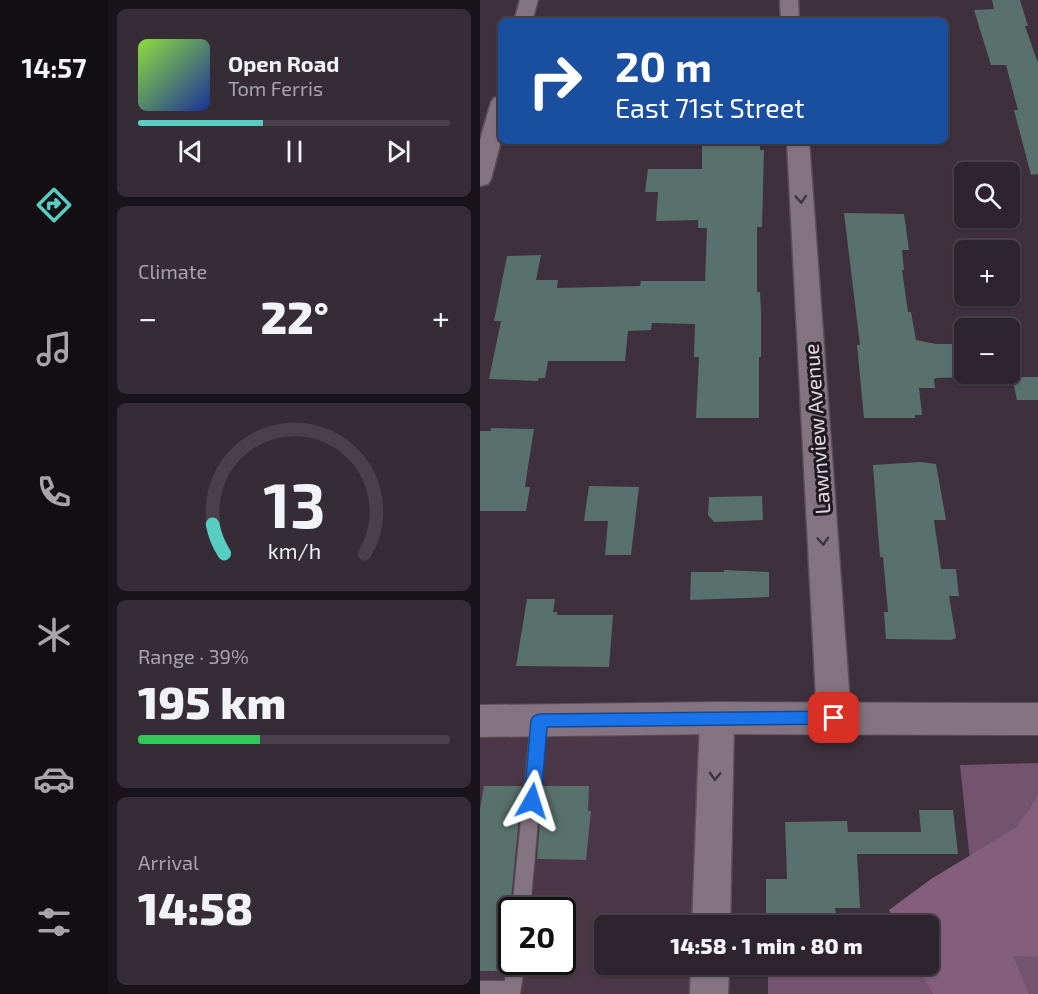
<!DOCTYPE html>
<html lang="en">
<head>
<meta charset="utf-8">
<style>
	body { margin:0; font-family:"Exo 2",sans-serif; background:#362c35; color:#f1f3f6; height:100vh; display:flex; flex-direction:column; font-size:22px; white-space:nowrap }
	* { box-sizing:border-box; margin:0 }
	p { font-size:20px; color:#a7a4aa }
	.icon { flex:none; width:33px; height:33px; fill:none; stroke:currentColor; stroke-width:2; stroke-linecap:round; stroke-linejoin:round }
	.map { position:relative; flex:1; overflow:hidden }
	.panel { display:flex; flex-direction:column; gap:9px; padding:9px; background:#191419; width:372px }
	.panel>* { flex:none }
	.top-card { position:absolute; left:18px; top:18px; width:450px; height:126px; border-radius:9px; box-shadow:0 2px 4px #0004,0 0 0 2px #494149; background:#1a4fa0; color:#fff; overflow:hidden }
	.controls { position:absolute; left:474px; top:162px; display:grid; gap:12px }
	.controls a { display:grid; place-items:center; width:66px; height:66px; border-radius:9px; background:#2e242d; box-shadow:0 2px 4px #0004,0 0 0 2px #494149; font-size:30px }
	.speed { position:absolute; left:18px; top:897px; display:flex; gap:12px; font-size:30px; font-weight:700; text-align:center }
	.speed>* { display:grid; place-content:center; width:78px; height:78px; border-radius:50%; background:#2e242d; box-shadow:0 2px 4px #0004,0 0 0 2px #494149; line-height:1 }
	.speed .limit { border:3px solid #111; border-radius:9px; background:#fff; color:#111 }
	.pin { position:absolute; display:grid; place-items:center; width:51px; height:51px; color:#fff; margin:-26px; border-radius:12px; box-shadow:0 3px 9px #0006 }
	.me { position:absolute; width:66px; margin:-33px; rotate:6deg; stroke-linejoin:round; filter:drop-shadow(0 0 4px #0008) }
	.turn { display:flex; align-items:center; gap:21px; height:126px; padding:0 18px; font-size:27px }
	.turn .icon { width:78px; height:78px; stroke-width:2.5 }
	.turn b { display:block; font-size:42px; line-height:51px }
	.big { font-size:45px; font-weight:800; line-height:1.1 }
	.panel .tile { flex:1; display:flex; flex-direction:column; justify-content:center; gap:9px; min-width:0; padding:0 21px; border-radius:9px; background:#362c35 }
	.panel .dial { align-items:center; gap:0 }
	.dial svg { height:156px; overflow:visible; fill:none; stroke:#494149; stroke-width:7; stroke-linecap:round; text-anchor:middle }
	.dial text { fill:#f1f3f6; stroke:none }
	.song { display:flex; align-items:center; gap:18px }
	.cover { width:72px; height:72px; border-radius:9px; background:linear-gradient(135deg,hsl(90 70% 55%),hsl(230 70% 35%)) }
	.played { height:6px; border-radius:3px; background:linear-gradient(90deg,#57cec1 40%,#494149 40%) }
	.keys { display:flex; justify-content:space-around; direction:ltr }
	.heat { display:flex; justify-content:space-between; align-items:center; font-size:33px; direction:ltr }
	.charge { height:9px; border-radius:4px; background:linear-gradient(90deg,#34c759 39%,#494149 0) }
	.trip { position:absolute; left:114px; top:915px; width:345px; height:60px; border-radius:9px; background:#2e242d; box-shadow:0 2px 4px #0004,0 0 0 2px #494149; font-weight:800; line-height:60px; text-align:center }
	main { display:flex; flex:1; min-height:0 }
	.menu { display:flex; flex-direction:column; width:108px; justify-content:space-around; align-items:center; background:#120e12; color:#a7a4aa }
	.menu .icon { width:42px; height:42px }
	.menu .selected { color:#57cec1 }
	.menu b { font-size:27px; color:#f1f3f6 }
	.map>svg:first-child { display:block }
	.built { fill:#4b3748; fill-rule:evenodd }
	.green { fill:#74536f }
	.forest { fill:#835f7d }
	.building { fill:#59716d }
	.lines { fill:none; stroke-linecap:round; stroke-linejoin:round }
	.lane-casing { stroke:#5a4e58; stroke-width:2 }
	.street-casing { stroke:#5a4e58; stroke-width:3 }
	.secondary-casing { stroke:#5a4e58; stroke-width:2 }
	.lane { fill:#847481; fill-rule:evenodd }
	.street { fill:#847481; fill-rule:evenodd }
	.secondary { fill:#847481; fill-rule:evenodd }
	.oneway { stroke:#3f353d }
	.route { fill:#1a73e8; stroke:#114b97; stroke-width:1.5 }
	.labels { text-anchor:middle; dominant-baseline:central; stroke-width:6; stroke-linejoin:round; paint-order:stroke }
	.street-label { font-size:21px; fill:#e2d8e0; stroke:#211a20 }
</style>
</head>
<body>
<main>
<nav class="menu">
<b>14:57</b>
<svg class="icon selected" aria-label="directions" viewBox="0 0 24 24"><path d="M12 3l9 9-9 9-9-9zM9 14v-3h6M13 9l2 2-2 2"/></svg>
<svg class="icon" aria-label="music" viewBox="0 0 24 24"><path d="M9 18V5l10-2v13"/><circle cx="6" cy="18" r="3"/><circle cx="16" cy="16" r="3"/></svg>
<svg class="icon" aria-label="phone" viewBox="0 0 24 24"><path d="M5 4h4l2 5-3 2q2 4 5 5l2-3 5 2v4C11 20 4 13 5 4z"/></svg>
<svg class="icon" aria-label="climate" viewBox="0 0 24 24"><path d="M12 3v18M4 7l16 10M4 17L20 7"/></svg>
<svg class="icon" aria-label="car" viewBox="0 0 24 24"><path d="M5 17H2v-5l4-1 3-4h7l3 4 3 1v5h-3M9 17h6M6 11h13"/><circle cx="7" cy="17" r="2"/><circle cx="17" cy="17" r="2"/></svg>
<svg class="icon" aria-label="filters" viewBox="0 0 24 24"><path d="M4 7h16M4 17h16"/><circle cx="9" cy="7" r="2"/><circle cx="15" cy="17" r="2"/></svg>
</nav>
<section class="panel">
<div class="tile">
<div class="song"><i class="cover"></i><div><b>Open Road</b><p>Tom Ferris</p></div></div>
<div class="played"></div>
<div class="keys"><svg class="icon" aria-label="previous" viewBox="0 0 24 24"><path d="M18 5L8 12l10 7zM5 5v14"/></svg><svg class="icon" aria-label="pause" viewBox="0 0 24 24"><path d="M8 5v14M16 5v14"/></svg><svg class="icon" aria-label="next" viewBox="0 0 24 24"><path d="M6 5l10 7-10 7zM19 5v14"/></svg></div>
</div>
<div class="tile"><p>Climate</p>
<div class="heat"><a>−</a><b class="big">22°</b><a>+</a></div>
</div>
<div class="tile dial"><svg viewBox="0 0 100 80">
<path d="M14 69A42 42 0 1 1 86 69"/>
<path d="M14 69A42 42 0 0 1 8 54" stroke="#57cec1"/>
<text x="50" y="56" font-size="32" font-weight="700">13</text>
<text x="50" y="72" font-size="11">km/h</text>
</svg></div>
<div class="tile"><p>Range · 39%</p><b class="big">195 km</b><div class="charge"></div></div>
<div class="tile"><p>Arrival</p><b class="big">14:58</b></div>
</section>
<div class="map">
<svg width="558" height="994" viewBox="0 0 558 994">
	<rect width="100%" height="100%" fill="#3e303c"/>
	<path class="built" d="M237 718 231 925 124 926V964L230 965 229 994H0V721ZM32 910H82V962H32Z"/>
	<path class="green" d="M558 763V994H288V965L448 964 498 939 480 765Z"/>
	<path class="forest" d="M558 796V957L533 956 549 994H453L437 965 448 964V926L417 925 409 910 451 879 537 827Z"/>
	<path class="building" d="M512 0H540L548 26H545L558 63V174L551 175 534 110H538L526 65H511L494 10 514 9Z
		M222 141H280V150H284L282 227H277V292H280L281 311V357H279V418H216L219 357H214L215 324 172 323 171 330 148 331 145 361H68L65 378H59L58 381 9 379 21 321H14L27 256 61 255 56 280H78L77 288 160 286 161 281H225L227 228H218V220L176 221 178 192H165L168 169H222Z
		M364 213 424 214 429 250H422L424 270H422L428 312H431L436 340 456 344H484V377L457 378 454 379 455 388H439L442 415H435V418H384L377 345H380Z
		M532 377H558V400H537Z
		M11 428 54 429 47 473 45 487H50L46 511H0V431H11Z
		M441 462 456 464 466 520H454L461 569H476L479 596H469L476 638 471 640 406 639 404 612H408L403 557H400L398 533 393 465Z
		M109 486 159 487 151 555H125L128 521H104Z
		M282 496 283 520 234 522 228 515 229 497Z
		M244 570 289 572V597L210 600 211 572H244Z
		M47 599H75L73 612H77V615H133L129 667 36 666Z
		M4 786H42L30 910 32 942 30 952 26 953 24 971H0V809Z
		M63 786H109L108 811H111L106 860 57 859Z
		M439 810H473L478 854H377L380 908H355L356 914 331 915V918H286V879H307L305 822 367 821 368 832H441Z"/>
	<g class="lines">
		<g class="lane-casing">
			<path id="lane" d="M59 714 65 715 67 720 50 910H32L51 720 53 715Z
				M32 955V962H45L40 994H0V981H25L27 962Z"/>
		</g>
		<g class="street-casing">
			<path id="street" d="M40 0H58L52 21H34Z
				M300 0H318L319 21H301Z
				M21 96V141L11 179 8 184 0 186V140L11 102 14 98Z
				M307 141H329L371 718 366 728 354 732 342 728 337 718Z
				M237 704 249 708 254 718 250 926H212L220 718 225 708Z
				M211 964H249L248 994H210Z"/>
		</g>
		<g class="secondary-casing">
			<path id="secondary" d="M237 702 558 703V735L237 734 0 737V705Z"/>
		</g>
		<use href="#lane" class="lane"/>
		<use href="#street" class="street"/>
		<use href="#secondary" class="secondary"/>
	</g>
	<defs><path id="oneway-chevron" d="M-2-3.5L2.5 0L-2 3.5" fill="none" stroke-width="1.6" stroke-linecap="round" stroke-linejoin="round" transform="scale(1.5)"/></defs>
	<g class="oneway">
		<use href="#oneway-chevron" transform="translate(321 199) rotate(86)"/>
		<use href="#oneway-chevron" transform="translate(343 541) rotate(86)"/>
		<use href="#oneway-chevron" transform="translate(235 776) rotate(92)"/>
	</g>
	<path class="route" d="M354 711 360 713 362 718 360 723 354 724 67 727 61 801 58 806 52 808 47 806 44 801 51 720 54 716 59 714Z"/>
	<g class="labels">
		<g class="street-label">
			<text transform="translate(336 429) rotate(-94)">Lawnview Avenue</text>
		</g>
	</g>
</svg>
<div class="controls">
<a><svg class="icon" aria-label="search" viewBox="0 0 24 24"><circle cx="10" cy="10" r="6"/><path d="M15 15l6 6"/></svg></a>
<a>+</a>
<a>−</a>
</div>
<div class="speed"><div class="limit">20</div></div>
<div class="pin" style="left:354px;top:718px;background:#d93025"><svg class="icon" aria-label="arrive" viewBox="0 0 24 24"><path d="M6 21V4h12l-3 4 3 4H6"/></svg></div>
<svg class="me" style="left:52px;top:801px" viewBox="-20 -20 40 40"><path d="M0-17L14 15 0 8-14 15z" fill="#1a73e8" stroke="#fff" stroke-width="4"/></svg>
<div class="trip">14:58 · 1 min · 80 m</div>
<div class="top-card">
<div class="turn"><svg class="icon" aria-label="right" viewBox="0 0 24 24"><path d="M7 20v-9h11M14 6l5 5-5 5"/></svg><div><b>20 m</b>East 71st Street</div></div>
</div>
</div>
</main>
</body>
</html>
